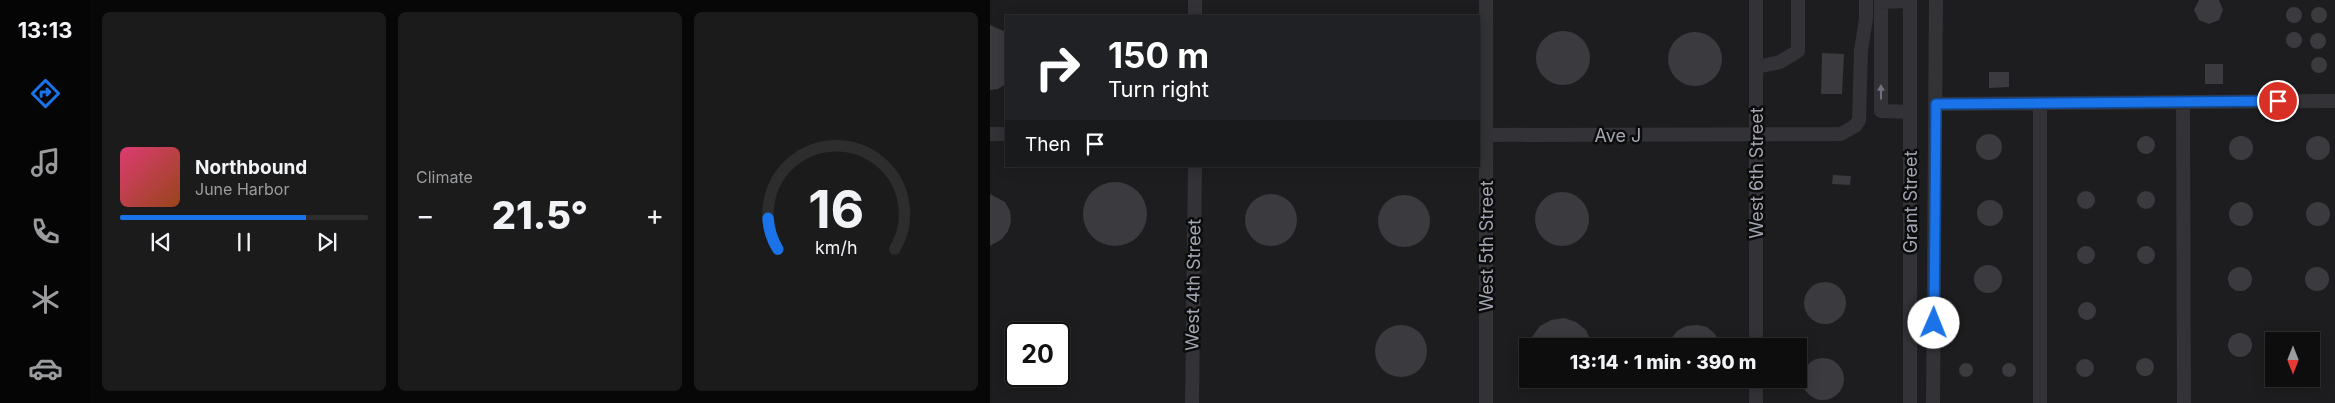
<!DOCTYPE html>
<html lang="en">
<head>
<meta charset="utf-8">
<style>
	body { margin:0; font-family:Inter,sans-serif; background:#1b1b1c; color:#f1f3f6; height:100vh; display:flex; flex-direction:column; font-size:19px; white-space:nowrap }
	* { box-sizing:border-box; margin:0 }
	p { font-size:16px; color:#9a9c9e }
	.icon { flex:none; width:28px; height:28px; fill:none; stroke:currentColor; stroke-width:2; stroke-linecap:round; stroke-linejoin:round }
	.map { position:relative; flex:1; overflow:hidden }
	.side { display:flex; flex-direction:column; gap:12px; padding:12px; background:#070708; width:900px }
	.side>* { flex:none }
	.banner { position:absolute; left:15px; top:15px; width:475px; height:152px; border-radius:0px; box-shadow:0 2px 12px #0003,0 0 0 1px #2d2d2e; background:#202124; color:#fff; overflow:hidden }
	.needle { width:32px; rotate:180deg }
	.fabs { position:absolute; left:1275px; top:332px; display:grid; gap:10px }
	.fabs a { display:grid; place-items:center; width:55px; height:55px; border-radius:0px; background:#0d0d0e; box-shadow:0 2px 12px #0003,0 0 0 1px #2d2d2e; font-size:25px }
	.speed { position:absolute; left:15px; top:322px; display:flex; gap:10px; font-size:25px; font-weight:700; text-align:center }
	.speed>* { display:grid; place-content:center; width:65px; height:65px; border-radius:50%; background:#0d0d0e; box-shadow:0 2px 12px #0003,0 0 0 1px #2d2d2e; line-height:1 }
	.speed .limit { border:2px solid #111; border-radius:8px; background:#fff; color:#111 }
	.pin { position:absolute; display:grid; place-items:center; width:42px; height:42px; color:#fff; margin:-21px; border:2px solid #fff; border-radius:50%; box-shadow:0 1px 5px #0007 }
	.me { position:absolute; width:55px; margin:-28px; rotate:1deg; stroke-linejoin:round; filter:drop-shadow(0 0 4px #0008) }
	.turn { display:flex; align-items:center; gap:18px; height:105px; padding:0 20px; font-size:22px }
	.turn .icon { width:65px; height:65px; stroke-width:2.5 }
	.turn b { display:block; font-size:35px; line-height:42px }
	.then { display:flex; align-items:center; height:48px; padding:0 20px; background:#0003; gap:10px; font-size:19px }
	.big { font-size:38px; font-weight:800; line-height:1.1 }
	.side .tile { flex:1; display:flex; flex-direction:column; justify-content:center; gap:8px; min-width:0; padding:0 18px; border-radius:8px; background:#1b1b1c }
	.side .dial { align-items:center; gap:0 }
	.dial svg { height:130px; overflow:visible; fill:none; stroke:#2d2d2e; stroke-width:7; stroke-linecap:round; text-anchor:middle }
	.dial text { fill:#f1f3f6; stroke:none }
	.song { display:flex; align-items:center; gap:15px }
	.cover { width:60px; height:60px; border-radius:8px; background:linear-gradient(135deg,hsl(340 70% 55%),hsl(20 70% 35%)) }
	.played { height:5px; border-radius:2px; background:linear-gradient(90deg,#1a73e8 75%,#2d2d2e 75%) }
	.keys { display:flex; justify-content:space-around; direction:ltr }
	.heat { display:flex; justify-content:space-between; align-items:center; font-size:28px; direction:ltr }
	.side .tiles { flex:1; display:grid; gap:12px; grid-template-columns:repeat(3,1fr) }
	.trip { position:absolute; left:529px; top:338px; width:288px; height:50px; border-radius:0px; background:#0d0d0e; box-shadow:0 2px 12px #0003,0 0 0 1px #2d2d2e; font-weight:800; line-height:50px; text-align:center }
	main { display:flex; flex:1; min-height:0 }
	.tabs { display:flex; flex-direction:column; width:90px; justify-content:space-around; align-items:center; background:#050506; color:#9a9c9e }
	.tabs .icon { width:35px; height:35px }
	.tabs .current { color:#1a73e8 }
	.tabs b { font-size:22px; color:#f1f3f6 }
	.map>svg:first-child { display:block }
	.built { fill:#1d1d1f; fill-rule:evenodd }
	.building { fill:#3b3b3f }
	.lines { fill:none; stroke-linecap:round; stroke-linejoin:round }
	.minor { stroke:#323237; stroke-width:14 }
	.oneway { fill:#70727b }
	.route-casing { stroke:#114b97; stroke-width:12 }
	.route { stroke:#1a73e8; stroke-width:9 }
	.labels { text-anchor:middle; dominant-baseline:central; stroke-width:5; stroke-linejoin:round; paint-order:stroke }
	.street-label { font-size:18px; fill:#a2a6b3; stroke:#0c0c0d }
</style>
</head>
<body>
<main>
<nav class="tabs">
<b>13:13</b>
<svg class="icon current" aria-label="directions" viewBox="0 0 24 24"><path d="M12 3l9 9-9 9-9-9zM9 14v-3h6M13 9l2 2-2 2"/></svg>
<svg class="icon" aria-label="music" viewBox="0 0 24 24"><path d="M9 18V5l10-2v13"/><circle cx="6" cy="18" r="3"/><circle cx="16" cy="16" r="3"/></svg>
<svg class="icon" aria-label="phone" viewBox="0 0 24 24"><path d="M5 4h4l2 5-3 2q2 4 5 5l2-3 5 2v4C11 20 4 13 5 4z"/></svg>
<svg class="icon" aria-label="climate" viewBox="0 0 24 24"><path d="M12 3v18M4 7l16 10M4 17L20 7"/></svg>
<svg class="icon" aria-label="car" viewBox="0 0 24 24"><path d="M5 17H2v-5l4-1 3-4h7l3 4 3 1v5h-3M9 17h6M6 11h13"/><circle cx="7" cy="17" r="2"/><circle cx="17" cy="17" r="2"/></svg>
</nav>
<section class="side">
<div class="tiles">
<div class="tile">
<div class="song"><i class="cover"></i><div><b>Northbound</b><p>June Harbor</p></div></div>
<div class="played"></div>
<div class="keys"><svg class="icon" aria-label="previous" viewBox="0 0 24 24"><path d="M18 5L8 12l10 7zM5 5v14"/></svg><svg class="icon" aria-label="pause" viewBox="0 0 24 24"><path d="M8 5v14M16 5v14"/></svg><svg class="icon" aria-label="next" viewBox="0 0 24 24"><path d="M6 5l10 7-10 7zM19 5v14"/></svg></div>
</div>
<div class="tile"><p>Climate</p>
<div class="heat"><a>−</a><b class="big">21.5°</b><a>+</a></div>
</div>
<div class="tile dial"><svg viewBox="0 0 100 80">
<path d="M14 69A42 42 0 1 1 86 69"/>
<path d="M14 69A42 42 0 0 1 8 50" stroke="#1a73e8"/>
<text x="50" y="56" font-size="32" font-weight="700">16</text>
<text x="50" y="72" font-size="11">km/h</text>
</svg></div>
</div>
</section>
<div class="map">
<svg width="1345" height="403" viewBox="0 0 1345 403">
	<rect width="100%" height="100%" fill="#111112"/>
	<path class="built" d="M0 0H1345V403H0ZM16 16H489V166H16ZM26 334H69V376H26ZM1284 341H1321V379H1284ZM538 346H808V379H538Z"/>
	<path class="building" d="M1209 0H1229L1233 10 1229 20 1219 24 1209 20 1204 10Z
		M1321 15a8 8 0 1 1 16 0a8 8 0 1 1-16 0Z
		M1296 15a8 8 0 1 1 16 0a8 8 0 1 1-16 0Z
		M0 25 16 32V84L8 89 0 90Z
		M546 58a27 27 0 1 1 54 0a27 27 0 1 1-54 0Z
		M678 59a27 27 0 1 1 54 0a27 27 0 1 1-54 0Z
		M1296 40a8 8 0 1 1 16 0a8 8 0 1 1-16 0Z
		M1320 41a8 8 0 1 1 16 0a8 8 0 1 1-16 0Z
		M832 53 854 54 852 94H831Z
		M1321 65a8 8 0 1 1 16 0a8 8 0 1 1-16 0Z
		M1215 64H1233V84H1215Z
		M999 72H1019V87L999 88Z
		M986 147a13 13 0 1 1 26 0a13 13 0 1 1-26 0Z
		M1147 145a9 9 0 1 1 18 0a9 9 0 1 1-18 0Z
		M1239 148a12 12 0 1 1 24 0a12 12 0 1 1-24 0Z
		M1316 148a12 12 0 1 1 24 0a12 12 0 1 1-24 0Z
		M843 175 861 176 860 185 842 184Z
		M93 214a32 32 0 1 1 64 0a32 32 0 1 1-64 0Z
		M1087 200a9 9 0 1 1 18 0a9 9 0 1 1-18 0Z
		M1147 200a9 9 0 1 1 18 0a9 9 0 1 1-18 0Z
		M545 219a27 27 0 1 1 54 0a27 27 0 1 1-54 0Z
		M0 194 15 202 20 211 21 222 18 231 12 239 0 246Z
		M255 220a26 26 0 1 1 52 0a26 26 0 1 1-52 0Z
		M388 221a26 26 0 1 1 52 0a26 26 0 1 1-52 0Z
		M987 213a13 13 0 1 1 26 0a13 13 0 1 1-26 0Z
		M1239 214a12 12 0 1 1 24 0a12 12 0 1 1-24 0Z
		M1316 214a12 12 0 1 1 24 0a12 12 0 1 1-24 0Z
		M1087 255a9 9 0 1 1 18 0a9 9 0 1 1-18 0Z
		M1147 255a9 9 0 1 1 18 0a9 9 0 1 1-18 0Z
		M984 279a14 14 0 1 1 28 0a14 14 0 1 1-28 0Z
		M1238 279a12 12 0 1 1 24 0a12 12 0 1 1-24 0Z
		M1315 279a12 12 0 1 1 24 0a12 12 0 1 1-24 0Z
		M814 303a21 21 0 1 1 42 0a21 21 0 1 1-42 0Z
		M1088 311a9 9 0 1 1 18 0a9 9 0 1 1-18 0Z
		M574 318 586 322 596 330 603 346H539L542 337 550 326 561 320Z
		M707 325 717 327 725 334 732 346H679L680 340 687 331 696 326Z
		M385 351a26 26 0 1 1 52 0a26 26 0 1 1-52 0Z
		M1238 345a12 12 0 1 1 24 0a12 12 0 1 1-24 0Z
		M1146 367a9 9 0 1 1 18 0a9 9 0 1 1-18 0Z
		M812 379a21 21 0 1 1 42 0a21 21 0 1 1-42 0Z
		M1086 368a9 9 0 1 1 18 0a9 9 0 1 1-18 0Z
		M969 370a7 7 0 1 1 14 0a7 7 0 1 1-14 0Z
		M1012 370a7 7 0 1 1 14 0a7 7 0 1 1-14 0Z"/>
	<g class="lines">
		<path class="minor" d="M205 0V16
			M891 0V111L920 112
			M891 2 920 1
			M766 67 790 62 808 51V0
			M1193 102 1194 403
			M1050 103V403
			M946 104 1345 101
			M0 134H16
			M489 135 851 134 865 126 869 120 871 50 876 19V0
			M766 346V0
			M202 403 205 166
			M496 403V0
			M766 403V379
			M920 403V0
			M943 403 946 0"/>
	</g>
	<defs><path id="oneway-solid" d="M-6-.8H1V-3.2L6.5 0L1 3.2V.8H-6Z" transform="scale(1.25)"/></defs>
	<use class="oneway" href="#oneway-solid" transform="translate(891 92) rotate(-90)"/>
	<g class="lines">
		<g class="route-casing">
			<path id="route" d="M944 323 946 104 1288 101"/>
		</g>
		<use href="#route" class="route"/>
	</g>
	<g class="labels">
		<g class="street-label">
			<text x="628" y="135">Ave J</text>
			<text transform="translate(766 173) rotate(-90)">West 6th Street</text>
			<text transform="translate(920 202) rotate(-90)">Grant Street</text>
			<text transform="translate(496 246) rotate(-90)">West 5th Street</text>
			<text transform="translate(203 285) rotate(-89)">West 4th Street</text>
		</g>
	</g>
</svg>
<div class="fabs">
<a><svg class="needle" viewBox="-14 -14 28 28"><path d="M0-13l5 13h-10z" fill="#e53935"/><path d="M0 13l5-13h-10z" fill="#9a9c9e"/></svg></a>
</div>
<div class="speed"><div class="limit">20</div></div>
<div class="pin" style="left:1288px;top:101px;background:#d93025"><svg class="icon" aria-label="arrive" viewBox="0 0 24 24"><path d="M6 21V4h12l-3 4 3 4H6"/></svg></div>
<svg class="me" style="left:944px;top:323px" viewBox="-20 -20 40 40"><circle r="19" fill="#fff"/><path d="M0-13L10 11 0 6-10 11z" fill="#1a73e8"/></svg>
<div class="trip">13:14 · 1 min · 390 m</div>
<div class="banner">
<div class="turn"><svg class="icon" aria-label="right" viewBox="0 0 24 24"><path d="M7 20v-9h11M14 6l5 5-5 5"/></svg><div><b>150 m</b>Turn right</div></div>
<div class="then">Then<svg class="icon" aria-label="arrive" viewBox="0 0 24 24"><path d="M6 21V4h12l-3 4 3 4H6"/></svg></div>
</div>
</div>
</main>
</body>
</html>
